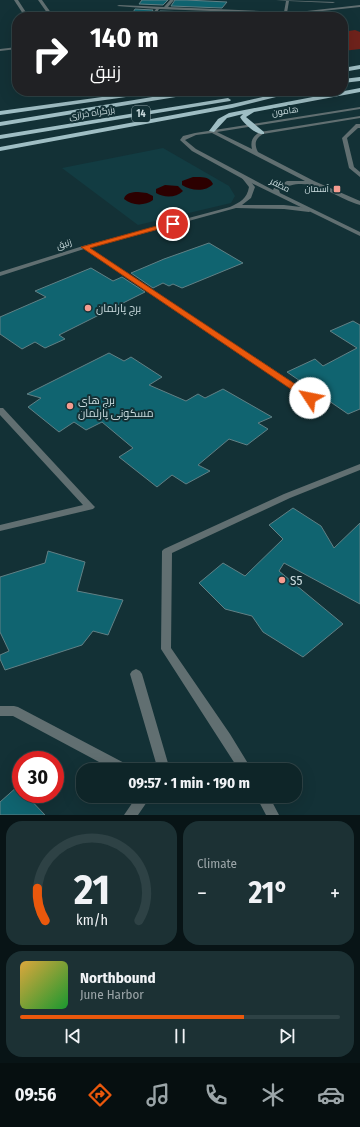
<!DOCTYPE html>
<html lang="en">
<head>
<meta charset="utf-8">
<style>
	body { margin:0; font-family:"Fira Sans Condensed",Cairo,sans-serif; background:#1c3134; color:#f1f3f6; height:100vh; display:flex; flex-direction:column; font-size:15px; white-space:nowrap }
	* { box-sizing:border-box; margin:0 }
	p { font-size:13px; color:#9ba5a8 }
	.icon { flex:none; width:22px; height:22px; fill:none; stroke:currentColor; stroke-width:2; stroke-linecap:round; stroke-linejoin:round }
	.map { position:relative; height:815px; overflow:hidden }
	.drawer { display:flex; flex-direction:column; gap:6px; padding:6px; background:#081416; flex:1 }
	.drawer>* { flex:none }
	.guide { position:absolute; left:12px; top:12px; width:336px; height:84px; border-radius:16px; box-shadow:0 4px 16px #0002,0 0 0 1px #2e4245; background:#202124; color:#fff; overflow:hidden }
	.speed { position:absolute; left:12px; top:751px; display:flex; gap:8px; font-size:20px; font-weight:700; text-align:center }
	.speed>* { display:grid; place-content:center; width:52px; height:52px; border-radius:50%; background:#0e2528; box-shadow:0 4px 16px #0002,0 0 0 1px #2e4245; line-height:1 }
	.speed .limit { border:6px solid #d22; background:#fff; color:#111 }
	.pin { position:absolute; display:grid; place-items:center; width:34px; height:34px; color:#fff; margin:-17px; border:2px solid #fff; border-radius:50%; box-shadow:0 1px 4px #0007 }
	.me { position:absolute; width:44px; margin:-22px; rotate:304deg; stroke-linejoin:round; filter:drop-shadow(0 0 3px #0008) }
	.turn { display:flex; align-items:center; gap:14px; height:84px; padding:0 12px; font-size:18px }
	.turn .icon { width:52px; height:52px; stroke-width:2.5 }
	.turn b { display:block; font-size:28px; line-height:34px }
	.big { font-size:30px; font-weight:700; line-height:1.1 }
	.drawer .widget { flex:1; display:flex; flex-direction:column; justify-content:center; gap:6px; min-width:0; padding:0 14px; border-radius:16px; background:#1c3134 }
	.drawer .dial { align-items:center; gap:0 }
	.dial svg { height:104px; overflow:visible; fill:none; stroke:#2e4245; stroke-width:7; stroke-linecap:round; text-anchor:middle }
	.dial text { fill:#f1f3f6; stroke:none }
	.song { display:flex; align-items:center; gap:12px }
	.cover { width:48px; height:48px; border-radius:6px; background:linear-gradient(135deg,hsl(40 70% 55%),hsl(130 70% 35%)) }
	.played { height:4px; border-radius:2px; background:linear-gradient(90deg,#ea580c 70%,#2e4245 70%) }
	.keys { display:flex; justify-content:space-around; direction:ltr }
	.heat { display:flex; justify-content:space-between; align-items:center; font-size:22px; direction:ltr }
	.drawer .tiles { flex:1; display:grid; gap:6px; grid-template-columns:1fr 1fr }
	.widget:last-child { grid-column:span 2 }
	.trip { position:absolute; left:76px; top:763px; width:226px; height:40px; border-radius:16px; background:#0e2528; box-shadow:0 4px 16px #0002,0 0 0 1px #2e4245; font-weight:700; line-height:40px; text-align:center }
	.tab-bar { display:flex; height:64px; justify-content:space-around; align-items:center; background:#060f10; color:#9ba5a8 }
	.tab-bar .icon { width:28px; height:28px }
	.tab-bar .on { color:#ea580c }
	.tab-bar b { font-size:18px; color:#f1f3f6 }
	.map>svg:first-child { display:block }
	.built { fill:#123c42 }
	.green { fill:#6f221b }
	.water { fill:#2c0000 }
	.building { fill:#106470; stroke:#618085 }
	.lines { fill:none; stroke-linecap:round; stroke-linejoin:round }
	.minor { fill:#616f71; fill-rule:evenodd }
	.tertiary { fill:#616f71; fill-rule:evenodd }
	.trunk { fill:#9fbec4; fill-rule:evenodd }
	.route { fill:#ea580c; stroke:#983908 }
	.poi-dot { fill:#f59c90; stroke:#133136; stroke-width:1.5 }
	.labels { text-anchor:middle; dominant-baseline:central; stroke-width:4; stroke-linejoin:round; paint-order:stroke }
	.far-street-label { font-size:9px; fill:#cbdcdf; stroke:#133136 }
	.far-poi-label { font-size:9px; fill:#cbdcdf; stroke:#133136; text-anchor:end }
	.shield { fill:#133136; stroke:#94a9ac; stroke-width:1 }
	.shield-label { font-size:10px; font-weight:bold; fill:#cbdcdf }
	.poi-label { font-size:11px; fill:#cbdcdf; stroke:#133136; text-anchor:start }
	.near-poi-label { font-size:13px; fill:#cbdcdf; stroke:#133136; text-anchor:start }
</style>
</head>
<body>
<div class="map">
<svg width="360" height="815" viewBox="0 0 360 815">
	<rect width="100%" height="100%" fill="#133136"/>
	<path class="built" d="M163 148 229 186 235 196 231 203 138 225 62 168Z"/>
	<path class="green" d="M355 30 360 32V49L343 51V32Z"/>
	<path class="water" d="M193 177C200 177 210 176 213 184 206 192 191 191 182 185V181Z
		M165 185 178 186 183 191C176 198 164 198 156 193V189Z
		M138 192 147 193 153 196V200C145 206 132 206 124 199 125 193 132 192 138 192Z"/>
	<path class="building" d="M142 0H168L163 5 139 4Z
		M175 0H186L227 2 222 8 171 6Z
		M135 9 153 10 150 15 132 14Z
		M160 11 218 13 215 17 157 16Z
		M209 243 243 263 182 288 173 284 169 286 163 283 153 288 131 273 164 259Z
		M91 268 113 281 122 277 145 292 59 335 65 339 45 348 35 342 22 349 0 334V317L46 297 35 291Z
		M353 321 360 325V409L348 414 287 372 315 359 323 366 357 348 330 331Z
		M109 353 124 361 131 357 162 377 149 385 186 401 198 394 205 398 223 389 272 417 258 423 268 429 247 445 229 439 198 465 210 471 186 484 172 475 157 487 119 457 133 448 102 422 86 430 74 422 59 432 28 407 41 398 27 394Z
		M293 508 321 526 334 548 360 523V604L284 563 279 571 343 624 303 657 263 632 252 616 225 609 199 583 223 563 245 576 283 539 269 525Z
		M48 551 85 562 77 591 123 600 108 635 93 631 82 645 5 670 0 659V655L9 651 0 632V577L45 563Z
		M18 786 21 789V794H25L45 815H0V802Z"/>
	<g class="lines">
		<path class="minor" d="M170 0H174L168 7 284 12 286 1 276 0 335 2 333 3 289 1 287 13 285 14 159 9 154 17H150L156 9 117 6 119 5 164 7Z
			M17 47V49L0 51V49Z
			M356 124H360V128H358L347 138 354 167 360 172V177L349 168 342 138Z
			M245 176 247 177 255 187 251 198 242 205H284L309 208 312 210 309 212 284 209 236 208 90 248 313 396 314 398 313 400H307L84 249 0 276V272L83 246 230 207C240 202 247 199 249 187L242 178Z
			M0 408H3L93 505 95 507 93 509 0 531V525L83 505 0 415Z
			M360 464V470L290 498 172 553 171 648 230 734 252 770H239L161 649 162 551 164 549 284 494Z
			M136 669 140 671 142 674 170 770H158L130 674 132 671Z
			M0 706H14L18 707 130 766 132 770H114L13 716H0Z
			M137 796H151L138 815H124Z
			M256 796H269L279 815H266Z"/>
		<path class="tertiary" d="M14 0H18L29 17H25Z
			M38 0H42L54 17H50Z
			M360 5V7L266 17H254Z
			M360 107V109L217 132 252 149C250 141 253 136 260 132L360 116V118L263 134C255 139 254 144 258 152L314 181 360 201V205C331 196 310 173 279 190L280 193 360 232V236L243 179 192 151 180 140 183 136 195 133ZM212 133 305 181H287L274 188 273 190 196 149 185 140 196 135Z"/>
		<path class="trunk" d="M360 65V69L343 72V68Z
			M360 77V81L343 83V79Z
			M360 88V92L254 112 246 117 264 132V134C256 135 244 124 240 117L243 114 227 118 214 132 209 131 218 119 229 113Z
			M189 91H203L200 93 0 126V122Z
			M289 91H300L232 108 0 151V147L232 104Z
			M124 94 127 96 126 97 0 115V111Z
			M228 98 231 100 230 101 0 139V135Z"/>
	</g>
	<path class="route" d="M171 222 177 224 90 248 313 396 315 398 313 400H307L81 247Z"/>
	<g class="poi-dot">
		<rect x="333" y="185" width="8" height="8" rx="2"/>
		<circle cx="88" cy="308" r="4"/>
		<circle cx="70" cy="406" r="4"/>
		<circle cx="282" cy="580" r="4"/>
	</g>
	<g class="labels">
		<g class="far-street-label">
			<text transform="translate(285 111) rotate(-9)">هامون</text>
			<text transform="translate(92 113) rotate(-9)">بزرگراه خرازی</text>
			<text transform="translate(280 185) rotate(27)">مظفر</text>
			<text transform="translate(64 244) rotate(-17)">زنبق</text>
		</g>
		<g class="far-poi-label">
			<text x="329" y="189">آسمان</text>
		</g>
		<rect class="shield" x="132" y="106" width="18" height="16" rx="3"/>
		<g class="shield-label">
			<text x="141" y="114">14</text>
		</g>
		<g class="poi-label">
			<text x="96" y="308">برج پارلمان</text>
			<text x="78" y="400">برج های<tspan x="78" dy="13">مسکونی پارلمان</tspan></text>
		</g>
		<g class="near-poi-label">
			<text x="290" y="580">S5</text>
		</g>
	</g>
</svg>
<div class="speed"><div class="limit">30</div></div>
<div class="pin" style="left:173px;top:224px;background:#d93025"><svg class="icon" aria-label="arrive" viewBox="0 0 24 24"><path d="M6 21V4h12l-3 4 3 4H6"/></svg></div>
<svg class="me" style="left:310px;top:398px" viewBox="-20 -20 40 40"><circle r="19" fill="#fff"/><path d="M0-13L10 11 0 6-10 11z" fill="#ea580c"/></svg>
<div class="trip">09:57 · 1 min · 190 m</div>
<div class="guide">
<div class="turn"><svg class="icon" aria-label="right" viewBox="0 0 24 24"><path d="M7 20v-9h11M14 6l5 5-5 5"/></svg><div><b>140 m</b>زنبق</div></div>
</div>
</div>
<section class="drawer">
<div class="tiles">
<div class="widget dial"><svg viewBox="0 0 100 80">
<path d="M14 69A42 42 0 1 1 86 69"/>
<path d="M14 69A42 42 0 0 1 8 44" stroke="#ea580c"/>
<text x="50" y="56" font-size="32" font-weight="700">21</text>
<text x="50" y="72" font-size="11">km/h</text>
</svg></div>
<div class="widget"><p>Climate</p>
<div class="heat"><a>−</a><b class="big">21°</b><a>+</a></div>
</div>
<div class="widget">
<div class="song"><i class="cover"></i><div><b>Northbound</b><p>June Harbor</p></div></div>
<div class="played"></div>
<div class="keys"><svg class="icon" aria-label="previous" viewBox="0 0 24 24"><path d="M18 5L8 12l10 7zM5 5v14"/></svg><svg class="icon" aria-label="pause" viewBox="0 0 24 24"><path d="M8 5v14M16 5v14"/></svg><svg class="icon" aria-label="next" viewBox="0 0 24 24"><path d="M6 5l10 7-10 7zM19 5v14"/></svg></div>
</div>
</div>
</section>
<nav class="tab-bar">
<b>09:56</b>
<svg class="icon on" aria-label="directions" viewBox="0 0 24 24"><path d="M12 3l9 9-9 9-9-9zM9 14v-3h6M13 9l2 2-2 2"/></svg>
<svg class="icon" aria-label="music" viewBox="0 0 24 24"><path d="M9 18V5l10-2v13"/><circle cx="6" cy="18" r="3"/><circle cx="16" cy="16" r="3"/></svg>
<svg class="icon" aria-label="phone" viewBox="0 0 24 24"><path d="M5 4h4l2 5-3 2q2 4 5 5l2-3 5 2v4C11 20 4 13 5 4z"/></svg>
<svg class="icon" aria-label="climate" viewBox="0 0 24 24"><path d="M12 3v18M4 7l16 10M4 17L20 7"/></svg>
<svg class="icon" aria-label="car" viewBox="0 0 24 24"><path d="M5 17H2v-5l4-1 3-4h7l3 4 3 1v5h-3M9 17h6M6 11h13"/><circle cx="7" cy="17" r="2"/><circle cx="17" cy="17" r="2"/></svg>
</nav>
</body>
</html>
